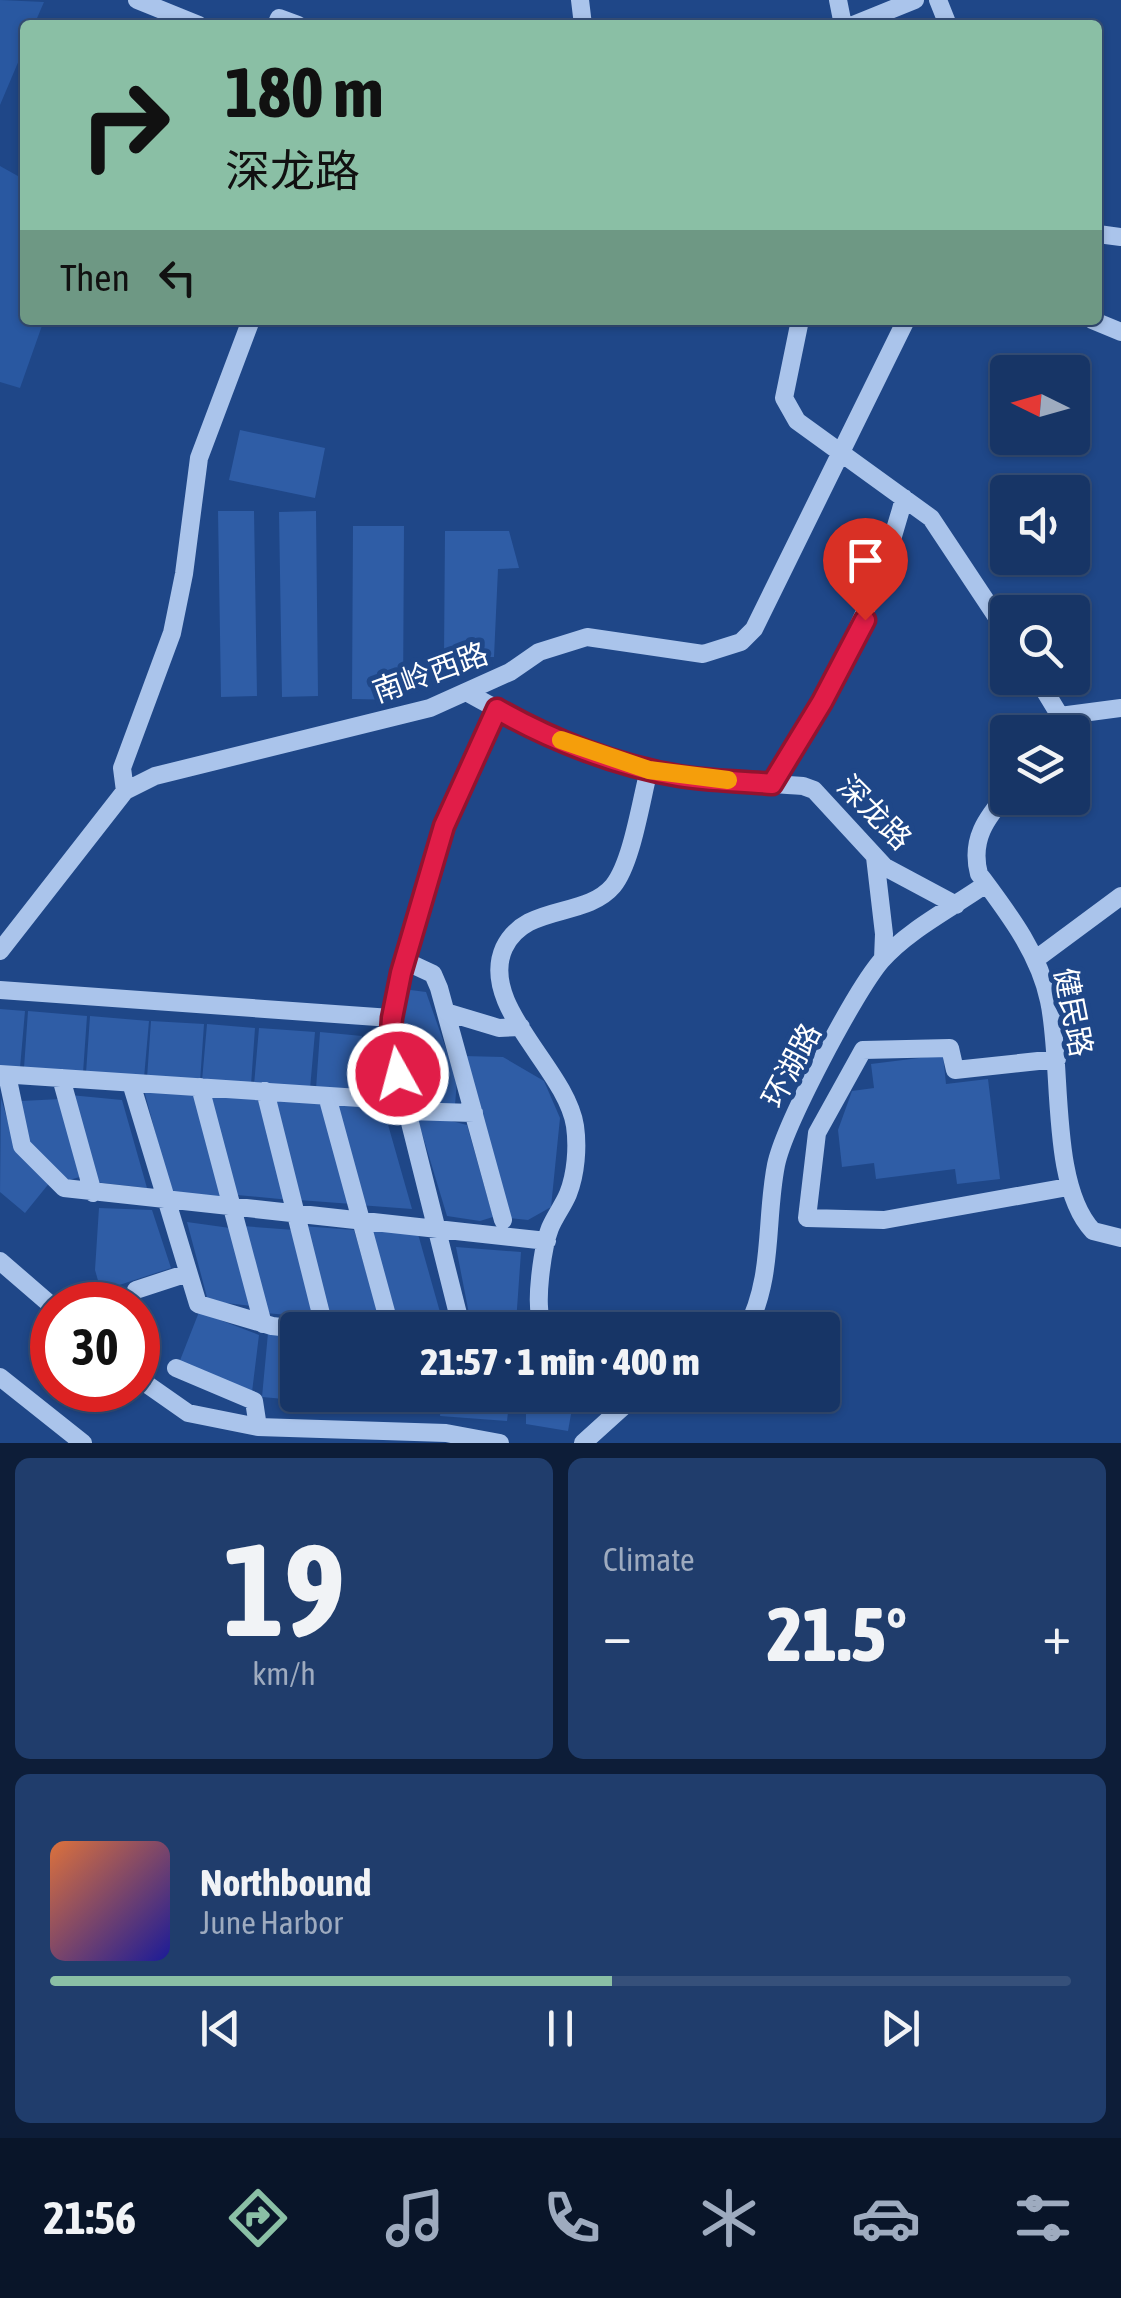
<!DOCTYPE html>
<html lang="en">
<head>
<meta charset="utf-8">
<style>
	body { margin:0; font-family:"Asap Condensed","Noto Sans SC",sans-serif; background:#203d6c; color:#f1f3f6; height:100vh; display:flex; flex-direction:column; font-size:38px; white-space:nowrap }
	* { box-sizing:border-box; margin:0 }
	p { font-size:32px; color:#9eabbf }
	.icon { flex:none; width:55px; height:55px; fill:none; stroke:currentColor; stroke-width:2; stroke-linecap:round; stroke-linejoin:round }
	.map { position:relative; height:1443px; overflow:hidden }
	.details { display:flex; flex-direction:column; gap:15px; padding:15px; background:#0d1d38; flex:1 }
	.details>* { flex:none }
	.guide { position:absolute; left:20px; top:20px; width:1082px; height:305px; border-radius:10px; box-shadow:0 2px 8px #0004,0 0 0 2px #36507a; background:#8abfa5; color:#111; overflow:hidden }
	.needle { width:65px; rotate:275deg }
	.fabs { position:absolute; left:990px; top:355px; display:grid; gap:20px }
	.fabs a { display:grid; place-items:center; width:100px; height:100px; border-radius:10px; background:#173566; box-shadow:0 2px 8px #0004,0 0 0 2px #36507a; font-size:50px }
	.speed { position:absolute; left:30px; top:1282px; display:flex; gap:20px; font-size:50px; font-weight:700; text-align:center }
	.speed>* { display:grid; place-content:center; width:130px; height:130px; border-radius:50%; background:#173566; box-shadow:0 2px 8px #0004,0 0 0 2px #36507a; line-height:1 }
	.speed .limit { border:15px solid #d22; background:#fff; color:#111 }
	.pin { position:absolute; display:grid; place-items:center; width:85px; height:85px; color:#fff; margin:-102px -42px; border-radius:50% 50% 50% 0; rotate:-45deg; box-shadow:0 0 10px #0007 }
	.pin .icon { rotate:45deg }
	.me { position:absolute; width:110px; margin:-55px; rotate:353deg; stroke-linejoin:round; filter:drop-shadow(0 0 8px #0008) }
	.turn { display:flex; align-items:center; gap:35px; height:210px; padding:0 40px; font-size:45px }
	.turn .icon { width:130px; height:130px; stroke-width:2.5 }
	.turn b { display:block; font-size:70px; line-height:85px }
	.then { display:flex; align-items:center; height:95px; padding:0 40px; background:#0003; gap:20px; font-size:38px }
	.big { font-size:75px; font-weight:800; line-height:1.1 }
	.details .card { flex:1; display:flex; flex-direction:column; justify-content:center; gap:15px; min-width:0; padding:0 35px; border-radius:15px; background:#203d6c }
	.details .dial { align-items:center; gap:0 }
	.dial b { font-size:130px; line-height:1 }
	.song { display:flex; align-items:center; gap:30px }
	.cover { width:120px; height:120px; border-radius:15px; background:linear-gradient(135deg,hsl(20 70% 55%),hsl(240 70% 35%)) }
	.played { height:10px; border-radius:5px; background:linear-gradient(90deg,#8abfa5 55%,#36507a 55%) }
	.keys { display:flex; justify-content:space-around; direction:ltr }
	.heat { display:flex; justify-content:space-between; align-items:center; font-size:55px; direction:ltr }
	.details .tiles { flex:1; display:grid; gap:15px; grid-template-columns:1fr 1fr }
	.card:last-child { grid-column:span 2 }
	.trip { position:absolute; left:280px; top:1312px; width:560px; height:100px; border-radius:10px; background:#173566; box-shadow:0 2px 8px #0004,0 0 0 2px #36507a; font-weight:800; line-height:100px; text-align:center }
	.dock { display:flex; height:160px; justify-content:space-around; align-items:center; background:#091529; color:#9eabbf }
	.dock .icon { width:70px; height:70px }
	.dock .on { color:#8abfa5 }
	.dock b { font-size:45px; color:#f1f3f6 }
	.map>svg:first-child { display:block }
	.green { fill:#2958a1 }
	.building { fill:#2f5da6 }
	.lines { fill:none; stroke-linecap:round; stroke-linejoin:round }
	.minor { stroke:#aac4eb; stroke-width:18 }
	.route-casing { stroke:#92132f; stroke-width:25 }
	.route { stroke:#e11d48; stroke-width:18 }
	.slow { stroke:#f59e0b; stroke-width:18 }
	.labels { text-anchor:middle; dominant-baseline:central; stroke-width:10; stroke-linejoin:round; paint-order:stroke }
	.street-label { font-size:30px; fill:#fff; stroke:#1f4788 }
</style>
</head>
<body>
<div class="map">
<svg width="1121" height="1443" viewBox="0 0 1121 1443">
	<rect width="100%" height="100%" fill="#1f4788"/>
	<path class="green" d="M0 0 44 2 34 25H25V46L0 105Z
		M0 166 25 180V320H44L20 388 0 382Z"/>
	<path class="building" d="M240 430 325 448 315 498 229 480Z
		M218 511H254L257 696 221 697Z
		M316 511 318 696 282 697 279 512Z
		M353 526H404L403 700 352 699Z
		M445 531H509L519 568 498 569 494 657H444Z
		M403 989 426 992 457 1080 455 1105 412 1101 417 1045 398 1044Z
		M0 1009 25 1011 20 1068 0 1067Z
		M28 1011 87 1016 83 1073 24 1068Z
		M90 1016 149 1021 144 1078 86 1073Z
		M151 1021 204 1024 200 1082 147 1078Z
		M207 1024 255 1028 251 1085 202 1081Z
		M259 1028 315 1032 310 1089 254 1085Z
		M320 1032 362 1036 380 1095 316 1089Z
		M943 1055 946 1084 988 1079 1000 1179 957 1184 955 1169 876 1179 874 1163 842 1167 838 1130 852 1091 874 1088 871 1064Z
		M463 1056 503 1057 544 1081 560 1118 551 1207 528 1220 509 1218Z
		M144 1090 196 1094 225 1197 171 1192Z
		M209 1094 261 1098 290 1200 237 1195Z
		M70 1095 122 1100 147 1188 94 1182Z
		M1 1098 16 1149 51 1181 25 1213 0 1192Z
		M272 1098 324 1102 352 1204 299 1200Z
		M61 1099 83 1176 66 1181 30 1147 21 1101Z
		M331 1103 383 1107 412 1209 359 1205Z
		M432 1116 467 1125 493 1217 480 1221 447 1216 418 1120Z
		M99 1208 152 1210 171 1268 101 1291 95 1270Z
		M187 1222 230 1228 252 1306 208 1301Z
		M242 1226 294 1230 319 1318 266 1313Z
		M302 1226 354 1230 383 1330 330 1328Z
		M366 1230 418 1234 445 1330H393Z
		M456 1247 521 1252 516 1323 470 1319Z
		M199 1312 259 1335 252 1392 179 1363Z
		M268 1333 298 1336V1395H318L317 1402 262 1397Z
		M323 1395H378L377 1408 322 1403Z
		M382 1395H437L435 1413 381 1408Z
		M442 1395H510L507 1421 440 1416Z
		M526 1395H586L573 1403 568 1431 526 1424Z"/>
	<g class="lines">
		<path class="minor" d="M137 0 199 25
			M580 0 583 25
			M838 0 843 25
			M938 0 948 25
			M276 25 279 18 298 25
			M853 25 915 0
			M1098 234 1121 237
			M800 320 784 398 797 421 931 518 1008 634
			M1092 320 1121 332
			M1037 678 1060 716V732
			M466 692C532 729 604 764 680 776 720 783 762 783 803 786L814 790 885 867 956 905
			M1060 716 1121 708
			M772 784C830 688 876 607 904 498
			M125 791 122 768 172 633 184 574 199 458 251 320
			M1008 793C986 818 970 840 979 874 1008 913 1039 953 1049 1001 1063 1065 1049 1185 1093 1231L1121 1238
			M875 857 884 934 883 959
			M0 951 125 791 155 776 430 708 510 672 539 652 587 637 703 654 741 642 754 629 906 320
			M1036 959 1121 896
			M405 961 433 974 439 988 503 1220
			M0 990 391 1018
			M446 1012 499 1028 521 1027
			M1057 1059 955 1070 950 1048 863 1050 817 1133 807 1218 884 1220 1068 1187
			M0 1074 405 1101
			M7 1075 22 1146 64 1188 547 1241
			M61 1078 93 1193
			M131 1083 198 1304 272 1326 308 1330
			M200 1087 263 1324
			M265 1091 325 1330
			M327 1096 391 1330
			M407 1111 474 1113
			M0 1261 52 1306
			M136 1290 188 1273
			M462 1325 528 1330
			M462 1330 391 1047V1018L444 826 497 709
			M555 1330 543 1324C533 1309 543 1246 550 1228 555 1216 563 1206 568 1194 576 1174 578 1147 575 1126 566 1068 478 1006 504 948 525 903 585 919 613 886 632 863 641 800 649 770
			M746 1330C774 1278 765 1221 776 1165 784 1126 854 993 881 961 908 930 952 908 986 884
			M176 1368 254 1401 258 1427
			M0 1377 83 1443
			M138 1378 188 1413 258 1427 446 1433 500 1443
			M583 1443 636 1395"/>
	</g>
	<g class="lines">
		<g class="route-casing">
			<path id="route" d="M398 1074 390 1047 392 1018 401 973 444 826 497 709C551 740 617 766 679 776 709 781 741 781 772 784L822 702 865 620"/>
		</g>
		<use href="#route" class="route"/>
		<path class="slow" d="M561 740 649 770 728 780"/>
	</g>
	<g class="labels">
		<g class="street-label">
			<text transform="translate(430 672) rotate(-20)">南岭西路</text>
			<text transform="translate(875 812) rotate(45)">深龙路</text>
			<text transform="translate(1074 1012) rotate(79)">健民路</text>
			<text transform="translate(791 1065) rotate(-62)">环湖路</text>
		</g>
	</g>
</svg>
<div class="fabs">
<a><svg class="needle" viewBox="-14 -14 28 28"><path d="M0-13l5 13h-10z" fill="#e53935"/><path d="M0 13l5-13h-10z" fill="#9eabbf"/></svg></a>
<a><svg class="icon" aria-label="sound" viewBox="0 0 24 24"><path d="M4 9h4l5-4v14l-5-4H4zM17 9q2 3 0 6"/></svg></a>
<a><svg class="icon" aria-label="search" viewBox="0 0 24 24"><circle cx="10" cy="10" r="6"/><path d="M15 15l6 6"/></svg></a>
<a><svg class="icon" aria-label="layers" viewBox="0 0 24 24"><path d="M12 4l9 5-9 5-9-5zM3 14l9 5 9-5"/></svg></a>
</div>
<div class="speed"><div class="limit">30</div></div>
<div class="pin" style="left:865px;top:620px;background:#d93025"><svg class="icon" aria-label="arrive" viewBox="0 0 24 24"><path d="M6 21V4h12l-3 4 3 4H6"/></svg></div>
<svg class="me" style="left:398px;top:1074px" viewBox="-20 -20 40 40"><circle r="17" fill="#e11d48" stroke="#fff" stroke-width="3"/><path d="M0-11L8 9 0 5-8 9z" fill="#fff"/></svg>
<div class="trip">21:57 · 1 min · 400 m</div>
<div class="guide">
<div class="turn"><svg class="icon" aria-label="right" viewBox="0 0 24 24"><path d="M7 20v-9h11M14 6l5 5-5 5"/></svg><div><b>180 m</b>深龙路</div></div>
<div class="then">Then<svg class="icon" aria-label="left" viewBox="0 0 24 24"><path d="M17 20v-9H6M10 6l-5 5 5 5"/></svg></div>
</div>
</div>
<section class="details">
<div class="tiles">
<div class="card dial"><b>19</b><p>km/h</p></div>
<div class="card"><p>Climate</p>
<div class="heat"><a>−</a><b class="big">21.5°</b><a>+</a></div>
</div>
<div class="card">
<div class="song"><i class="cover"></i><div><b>Northbound</b><p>June Harbor</p></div></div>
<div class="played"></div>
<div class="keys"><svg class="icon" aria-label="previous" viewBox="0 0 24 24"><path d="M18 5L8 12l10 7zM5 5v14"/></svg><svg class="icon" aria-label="pause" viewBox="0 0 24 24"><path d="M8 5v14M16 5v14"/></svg><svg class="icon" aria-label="next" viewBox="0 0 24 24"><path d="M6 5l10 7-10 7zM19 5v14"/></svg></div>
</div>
</div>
</section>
<nav class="dock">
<b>21:56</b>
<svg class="icon on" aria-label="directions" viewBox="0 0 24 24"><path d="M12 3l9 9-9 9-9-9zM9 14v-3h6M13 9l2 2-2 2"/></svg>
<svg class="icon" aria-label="music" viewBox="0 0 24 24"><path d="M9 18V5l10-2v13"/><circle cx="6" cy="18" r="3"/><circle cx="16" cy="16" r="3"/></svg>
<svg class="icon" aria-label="phone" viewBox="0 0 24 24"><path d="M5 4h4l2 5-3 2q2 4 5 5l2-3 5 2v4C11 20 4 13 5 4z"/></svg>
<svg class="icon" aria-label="climate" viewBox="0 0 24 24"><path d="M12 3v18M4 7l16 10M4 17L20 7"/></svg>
<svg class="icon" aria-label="car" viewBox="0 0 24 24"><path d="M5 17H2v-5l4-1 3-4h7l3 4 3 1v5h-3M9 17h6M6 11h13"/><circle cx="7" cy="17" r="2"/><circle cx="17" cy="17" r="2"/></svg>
<svg class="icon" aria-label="filters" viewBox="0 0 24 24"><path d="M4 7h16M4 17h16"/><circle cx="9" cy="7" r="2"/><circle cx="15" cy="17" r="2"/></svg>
</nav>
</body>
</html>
